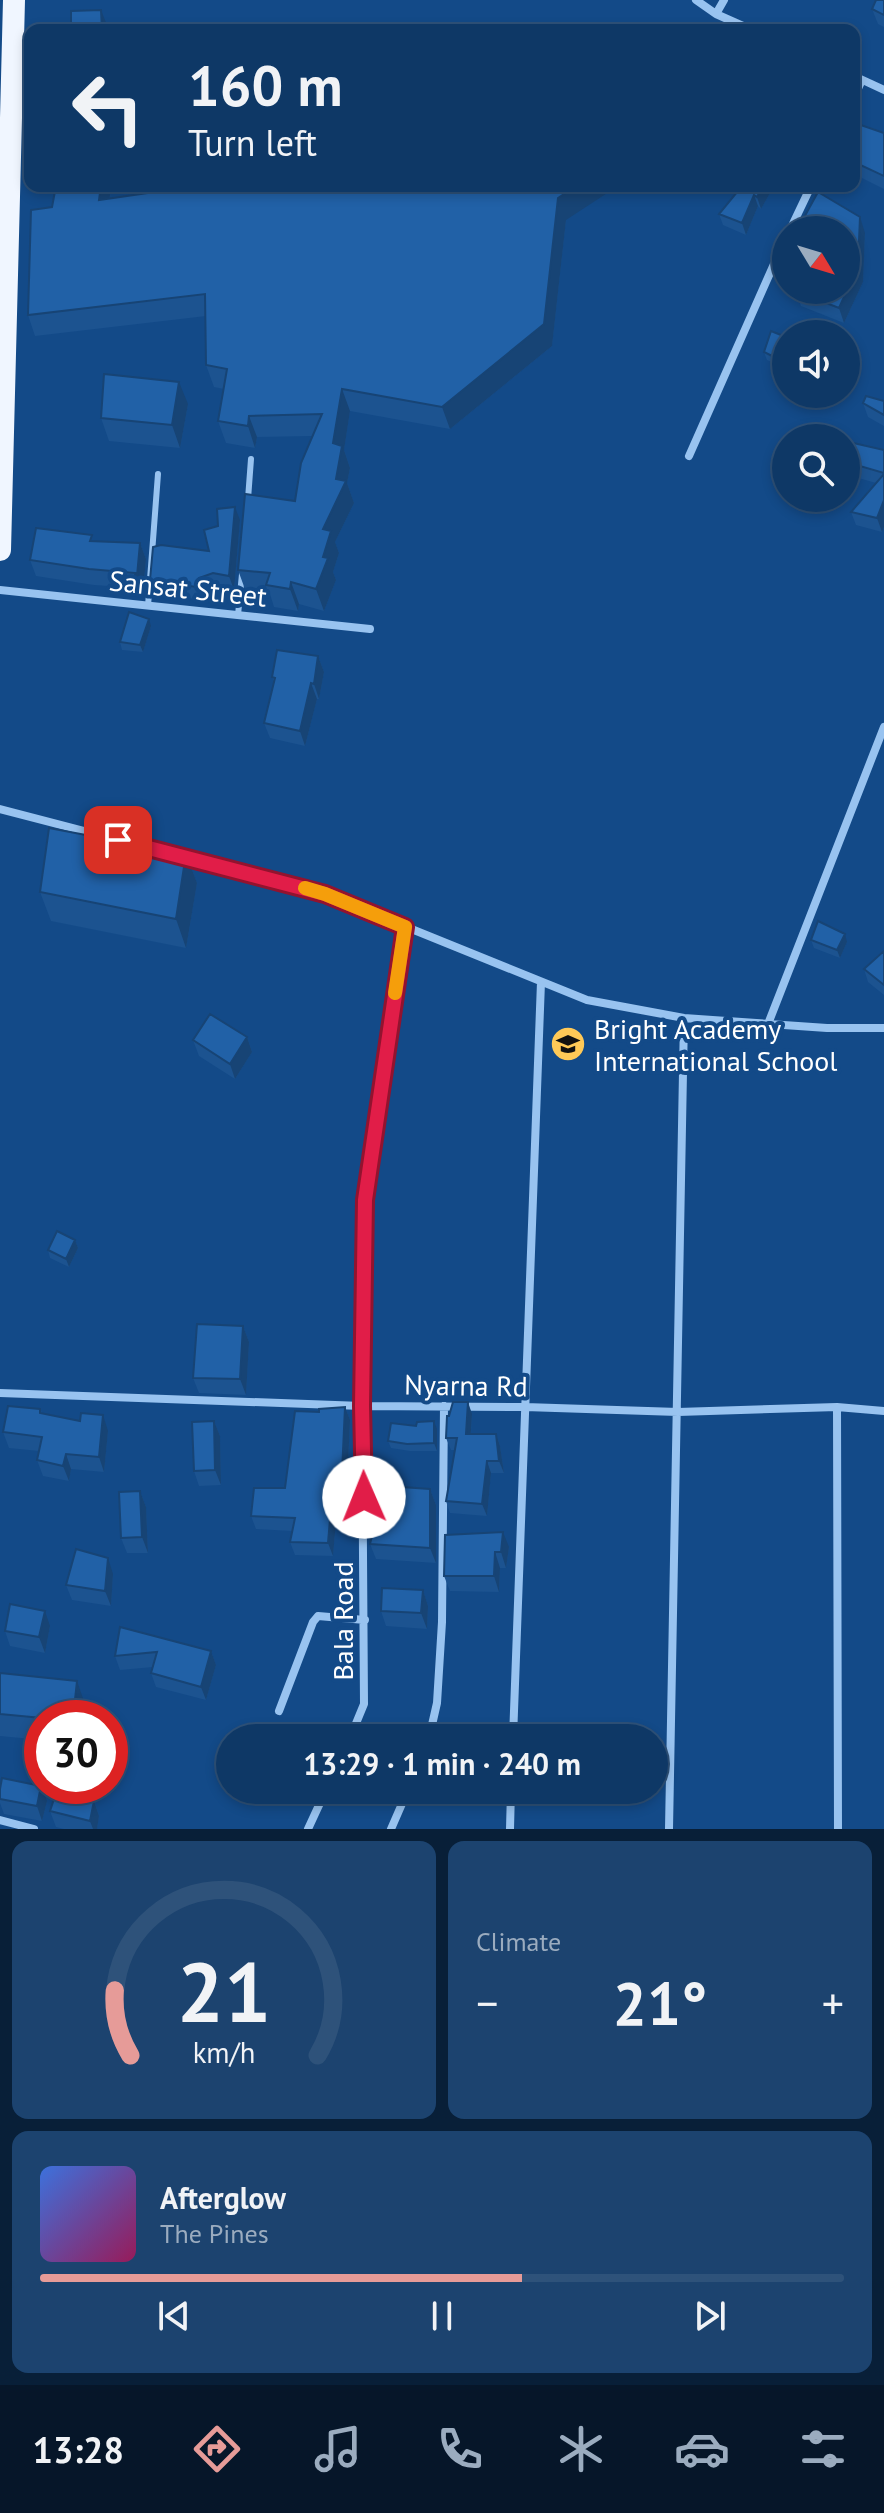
<!DOCTYPE html>
<html lang="en">
<head>
<meta charset="utf-8">
<style>
	body { margin:0; font-family:"PT Sans",sans-serif; background:#1c436f; color:#f1f3f6; height:100vh; display:flex; flex-direction:column; font-size:30px; white-space:nowrap }
	* { box-sizing:border-box; margin:0 }
	p { font-size:26px; color:#9bacbf }
	.icon { flex:none; width:44px; height:44px; fill:none; stroke:currentColor; stroke-width:2; stroke-linecap:round; stroke-linejoin:round }
	.map { position:relative; height:1829px; overflow:hidden }
	.drawer { display:flex; flex-direction:column; gap:12px; padding:12px; background:#081f38; flex:1 }
	.drawer>* { flex:none }
	.hud { position:absolute; left:24px; top:24px; width:836px; height:168px; border-radius:16px; box-shadow:0 4px 12px #0003,0 0 0 2px #2e527a; background:#0e3866; color:#f1f3f6; overflow:hidden }
	.needle { width:52px; rotate:128deg }
	.fabs { position:absolute; left:772px; top:216px; display:grid; gap:16px }
	.fabs a { display:grid; place-items:center; width:88px; height:88px; border-radius:50%; background:#0e3866; box-shadow:0 4px 12px #0003,0 0 0 2px #2e527a; font-size:40px }
	.speed { position:absolute; left:24px; top:1700px; display:flex; gap:16px; font-size:40px; font-weight:700; text-align:center }
	.speed>* { display:grid; place-content:center; width:104px; height:104px; border-radius:50%; background:#0e3866; box-shadow:0 4px 12px #0003,0 0 0 2px #2e527a; line-height:1 }
	.speed .limit { border:12px solid #d22; background:#fff; color:#111 }
	.pin { position:absolute; display:grid; place-items:center; width:68px; height:68px; color:#fff; margin:-34px; border-radius:16px; box-shadow:0 4px 12px #0006 }
	.me { position:absolute; width:88px; margin:-44px; rotate:359deg; stroke-linejoin:round; filter:drop-shadow(0 0 6px #0008) }
	.turn { display:flex; align-items:center; gap:28px; height:168px; padding:0 32px; font-size:36px }
	.turn .icon { width:104px; height:104px; stroke-width:2.5 }
	.turn b { display:block; font-size:56px; line-height:68px }
	.big { font-size:60px; font-weight:700; line-height:1.1 }
	.drawer .widget { flex:1; display:flex; flex-direction:column; justify-content:center; gap:12px; min-width:0; padding:0 28px; border-radius:16px; background:#1c436f }
	.drawer .dial { align-items:center; gap:0 }
	.dial svg { height:208px; overflow:visible; fill:none; stroke:#2e527a; stroke-width:7; stroke-linecap:round; text-anchor:middle }
	.dial text { fill:#f1f3f6; stroke:none }
	.song { display:flex; align-items:center; gap:24px }
	.cover { width:96px; height:96px; border-radius:12px; background:linear-gradient(135deg,hsl(220 70% 55%),hsl(330 70% 35%)) }
	.played { height:8px; border-radius:4px; background:linear-gradient(90deg,#e69b98 60%,#2e527a 60%) }
	.keys { display:flex; justify-content:space-around; direction:ltr }
	.heat { display:flex; justify-content:space-between; align-items:center; font-size:44px; direction:ltr }
	.drawer .tiles { flex:1; display:grid; gap:12px; grid-template-columns:1fr 1fr }
	.widget:last-child { grid-column:span 2 }
	.trip { position:absolute; left:216px; top:1724px; width:452px; height:80px; border-radius:40px; background:#0e3866; box-shadow:0 4px 12px #0003,0 0 0 2px #2e527a; font-weight:700; line-height:80px; text-align:center }
	.dock { display:flex; height:128px; justify-content:space-around; align-items:center; background:#061629; color:#9bacbf }
	.dock .icon { width:56px; height:56px }
	.dock .current { color:#e69b98 }
	.dock b { font-size:36px; color:#f1f3f6 }
	.map>svg:first-child { display:block }
	.lines { fill:none; stroke-linecap:round; stroke-linejoin:round }
	.service { stroke:#98c3f0; stroke-width:6 }
	.minor { stroke:#98c3f0; stroke-width:8 }
	.trunk { stroke:#f0f6ff; stroke-width:22 }
	.wall { fill:#1c5390 }
	.shaded-wall { fill:#174475 }
	.building { fill:#2161a7; stroke:#174475; stroke-width:2 }
	.route-casing { stroke:#92132f; stroke-width:20 }
	.route { stroke:#e11d48; stroke-width:14 }
	.slow { stroke:#f59e0b; stroke-width:14 }
	.labels { text-anchor:middle; dominant-baseline:central; stroke-width:8; stroke-linejoin:round; paint-order:stroke }
	.street-label { font-size:28px; fill:#fff; stroke:#134a88 }
	.poi-label { font-size:28px; fill:#fff; stroke:#134a88; text-anchor:start }
</style>
</head>
<body>
<div class="map">
<svg width="884" height="1829" viewBox="0 0 884 1829">
	<rect width="100%" height="100%" fill="#134a88"/>
	<g class="lines">
		<path class="service" d="M248 499 251 459
			M148 606 158 474
			M238 615 242 574"/>
		<path class="minor" d="M696 0 716 14 752 30
			M716 14 724 0
			M854 76 884 90
			M854 97 862 80
			M790 230 811 186
			M689 456 786 237
			M0 590 370 629
			M0 809 142 846
			M179 855 325 894 587 1000 684 1018 827 1028H884
			M768 1024 884 727
			M0 1393 362 1406 525 1407 678 1412 837 1407 884 1411
			M837 1407 838 1829
			M279 1711 313 1622 318 1616 365 1620
			M350 1738 364 1704 362 1406 365 1200 405 927
			M429 1738 437 1703 442 1622 444 1406
			M513 1738 541 982
			M0 1820 34 1829
			M308 1829 326 1790
			M391 1829 408 1790
			M510 1829 511 1790
			M669 1829 684 1018"/>
		<path class="trunk" d="M0 550 14 0"/>
	</g>
	<path class="wall" d="M884 0V27L878 24 872 9Z
		M854 125 884 133V189L854 174Z
		M56 186H111L110 198 566 220 552 346 450 429 350 411 344 450 350 468 347 483 354 503 335 542 339 553 333 572 336 580 324 611 299 604 298 611 274 607 270 594 246 592 238 570 295 501 312 436 257 437 255 448 226 443 218 421 224 389 214 387 206 365V316L35 336 28 315Z
		M737 186H774L761 209 758 206 746 235 723 225 719 214 739 190Z
		M801 223 865 233 863 282 844 323 801 306 795 291 846 230H803Z
		M786 337V369L767 360 764 352Z
		M884 401V426L868 417 863 403Z
		M188 404 180 448 109 441 101 418Z
		M884 450V527L882 532 856 525 851 512 876 483 848 475 846 469V452Z
		M240 520 234 590 217 586 203 591 201 600 155 593 150 580 209 551Z
		M94 541 140 543 146 559 143 591H141L140 588 94 585 36 576 30 560Z
		M151 626 143 652 122 650 120 642Z
		M318 656 324 672 319 699H317L305 746 270 738 264 723 274 681 272 677Z
		M186 854 197 883 186 948 51 921 40 892Z
		M811 940 847 942 840 958 814 948Z
		M884 951V995L868 982 864 969Z
		M247 1037 252 1052 235 1079 199 1056 193 1040Z
		M75 1240 78 1248 69 1267 50 1258 48 1250Z
		M243 1326 249 1342 246 1395 199 1393 193 1378Z
		M345 1407 350 1420 347 1486 339 1485 333 1556 295 1555 290 1542 292 1531 256 1529 251 1516 285 1488 319 1412Z
		M40 1409 42 1413 108 1431 104 1472 71 1469 69 1481 43 1476 37 1460 39 1451 9 1448 3 1432Z
		M472 1414 471 1434H496L500 1446 504 1473H491L487 1516 450 1513 446 1501 455 1450H451L446 1438 449 1416Z
		M214 1421 220 1436 221 1485 199 1486 194 1471Z
		M416 1426 437 1429V1451H410L391 1448 388 1441Z
		M430 1489 436 1505V1563L376 1559 370 1544 374 1529 370 1518Z
		M140 1491 146 1507 148 1553H127L121 1538Z
		M445 1535 509 1547 506 1568H500L499 1592 450 1591 444 1576Z
		M113 1574 111 1606 72 1600 66 1585Z
		M423 1590 428 1606 427 1629 386 1626 381 1611Z
		M50 1626 45 1653 10 1646 5 1631Z
		M120 1627 211 1651 216 1665 206 1700 156 1687 151 1673 153 1667 120 1670 115 1656Z
		M0 1673 85 1704 84 1718H42V1740L0 1736Z
		M0 1789 47 1801 42 1821 4 1814 0 1803Z
		M94 1801 99 1816 97 1829H64L56 1827 50 1811Z"/>
	<path class="shaded-wall" d="M101 10 107 25V30H102Z
		M101 186H111L107 222 99 200Z
		M576 186H618L566 220 552 346 450 429 442 407 558 198Z
		M763 186H774L761 209 757 197Z
		M754 195 758 206 746 235 742 223Z
		M860 217 865 233 863 282 844 323 839 308Z
		M179 382 188 404 180 448 172 425Z
		M342 389 350 411 344 450 350 468 347 483 354 503 335 542 339 553 333 572 336 580 324 611 316 589 323 557V529L333 443Z
		M249 416 257 437 255 448 248 426Z
		M884 500V527L882 532 877 518Z
		M235 507 240 520 234 590 229 576Z
		M140 543 146 559 143 591 137 576Z
		M199 578 203 591 201 600 196 587Z
		M291 582 299 604 298 611 290 589Z
		M149 619 151 626 143 652 140 645Z
		M318 656 324 672 319 699 314 684Z
		M311 683 317 699 305 746 300 731Z
		M186 854 197 883 186 948 176 919Z
		M845 934 847 942 840 958 837 950Z
		M247 1037 252 1052 235 1079 230 1064Z
		M75 1240 78 1248 69 1267 66 1259Z
		M243 1326 249 1342 246 1395 240 1379Z
		M468 1402 472 1414 470 1445 466 1434Z
		M345 1407 350 1420 347 1486 342 1473Z
		M103 1415 108 1431 104 1472 99 1457Z
		M214 1421 220 1436 221 1485 215 1470Z
		M434 1421 437 1429V1451L434 1443Z
		M496 1434 500 1446 504 1473 499 1461Z
		M66 1454 71 1469 69 1481 63 1466Z
		M487 1461 491 1473 487 1516 482 1504Z
		M334 1472 339 1485 333 1556 328 1543Z
		M430 1489 436 1505V1563L430 1548Z
		M140 1491 146 1507 148 1553 142 1537Z
		M503 1532 509 1547 506 1568 501 1552Z
		M495 1552 500 1568 499 1592 494 1576Z
		M108 1558 113 1574 111 1606 105 1591Z
		M423 1590 428 1606 427 1629 421 1613Z
		M45 1611 50 1626 45 1653 39 1637Z
		M211 1651 216 1665 206 1700 201 1687Z
		M77 1681 85 1704 84 1718H73Z
		M41 1786 47 1801 42 1821 37 1806Z
		M94 1801 99 1816 97 1829H93L90 1821Z"/>
	<path class="building" d="M876 0H884V15L872 9Z
		M101 10 102 30H71V11Z
		M855 123 884 133V176L854 162V125Z
		M56 186H101L99 200 196 186H576L558 198 544 324 442 407 342 389 333 443 342 446 336 479 346 481 323 529 331 531 323 557 328 558 316 589 291 582 290 589 266 585 270 573 238 570 245 494 295 501 301 463 322 414 249 416 248 426 218 421 227 369 206 365 205 294 28 315 31 210 52 207Z
		M742 186H763L757 197 754 195 742 223 719 214Z
		M818 192 860 217 858 266 839 308 795 291 846 290V230H819L801 223Z
		M771 331 786 337V358L784 362 764 352Z
		M104 374 179 382 172 425 101 418Z
		M866 396 884 401V415L863 403Z
		M849 442 884 450V473L846 462V452Z
		M884 474V500L877 518 851 512Z
		M235 507 229 576 213 573 199 578 196 587 150 580 153 547 161 545 209 551 204 530 218 526 217 509Z
		M36 528 92 535 90 541 140 543 137 576 135 575 136 573 89 569 30 560Z
		M129 612 149 619 140 645 120 642Z
		M277 650 318 656 314 684 311 683 300 731 264 723 275 678 272 677Z
		M49 828 186 854 176 919 40 892Z
		M818 921 845 934 837 950 811 940Z
		M884 951V985L864 969Z
		M210 1014 247 1037 230 1064 193 1040Z
		M57 1231 75 1240 66 1259 48 1250Z
		M197 1324 243 1326 240 1379 193 1378Z
		M453 1402H468L466 1434H496L499 1461H487L482 1504 446 1501 457 1438H446L447 1416H449Z
		M8 1406 40 1409V1413L80 1421 81 1413 103 1415 99 1457 66 1454 63 1466 37 1460 42 1437 3 1432Z
		M345 1407 342 1473 334 1472 328 1543 290 1542 295 1518 251 1516 254 1488H285L295 1411 319 1412V1409Z
		M214 1421 215 1470 194 1471 192 1422Z
		M434 1421V1443L407 1444 388 1441 391 1423 416 1426 417 1422Z
		M372 1485 430 1489V1548L370 1544 376 1519 370 1518Z
		M140 1491 142 1537 121 1538 119 1492Z
		M503 1532 501 1552H495L494 1576H444L445 1535Z
		M76 1549 108 1558 105 1591 66 1585Z
		M382 1588 423 1590 421 1613 381 1611Z
		M10 1604 45 1611 39 1637 5 1631Z
		M120 1627 211 1651 201 1687 151 1673 157 1652 115 1656Z
		M0 1673 77 1681 73 1718H42L0 1714Z
		M2 1778 41 1786 37 1806 0 1799V1789Z
		M56 1793 94 1801 90 1821 50 1811Z"/>
	<g class="lines">
		<g class="route-casing">
			<path id="route" d="M118 840 325 894 405 927 365 1200 362 1406 364 1497"/>
		</g>
		<use href="#route" class="route"/>
		<path class="slow" d="M305 888 325 894 405 927 395 993"/>
	</g>
	<defs>
		<g id="school-disc" transform="scale(1.8)"><circle r="9.5" fill="#ffc957" stroke="#134a88"/><path d="M0-5L7-2L0 1L-7-2ZM-4 1L0 2.5L4 1V4Q0 6-4 4Z" fill="#111"/></g>
	</defs>
	<g fill-rule="evenodd">
		<use href="#school-disc" x="568" y="1044"/>
	</g>
	<g class="labels">
		<g class="street-label">
			<text transform="translate(188 588) rotate(6)">Sansat Street</text>
			<text transform="translate(466 1385) rotate(1)">Nyarna Rd</text>
			<text transform="translate(342 1621) rotate(-90)">Bala Road</text>
		</g>
		<g class="poi-label">
			<text x="594" y="1028">Bright Academy<tspan x="594" dy="32">International School</tspan></text>
		</g>
	</g>
</svg>
<div class="fabs">
<a><svg class="needle" viewBox="-14 -14 28 28"><path d="M0-13l5 13h-10z" fill="#e53935"/><path d="M0 13l5-13h-10z" fill="#9bacbf"/></svg></a>
<a><svg class="icon" aria-label="sound" viewBox="0 0 24 24"><path d="M4 9h4l5-4v14l-5-4H4zM17 9q2 3 0 6"/></svg></a>
<a><svg class="icon" aria-label="search" viewBox="0 0 24 24"><circle cx="10" cy="10" r="6"/><path d="M15 15l6 6"/></svg></a>
</div>
<div class="speed"><div class="limit">30</div></div>
<div class="pin" style="left:118px;top:840px;background:#d93025"><svg class="icon" aria-label="arrive" viewBox="0 0 24 24"><path d="M6 21V4h12l-3 4 3 4H6"/></svg></div>
<svg class="me" style="left:364px;top:1497px" viewBox="-20 -20 40 40"><circle r="19" fill="#fff"/><path d="M0-13L10 11 0 6-10 11z" fill="#e11d48"/></svg>
<div class="trip">13:29 · 1 min · 240 m</div>
<div class="hud">
<div class="turn"><svg class="icon" aria-label="left" viewBox="0 0 24 24"><path d="M17 20v-9H6M10 6l-5 5 5 5"/></svg><div><b>160 m</b>Turn left</div></div>
</div>
</div>
<section class="drawer">
<div class="tiles">
<div class="widget dial"><svg viewBox="0 0 100 80">
<path d="M14 69A42 42 0 1 1 86 69"/>
<path d="M14 69A42 42 0 0 1 8 44" stroke="#e69b98"/>
<text x="50" y="56" font-size="32" font-weight="700">21</text>
<text x="50" y="72" font-size="11">km/h</text>
</svg></div>
<div class="widget"><p>Climate</p>
<div class="heat"><a>−</a><b class="big">21°</b><a>+</a></div>
</div>
<div class="widget">
<div class="song"><i class="cover"></i><div><b>Afterglow</b><p>The Pines</p></div></div>
<div class="played"></div>
<div class="keys"><svg class="icon" aria-label="previous" viewBox="0 0 24 24"><path d="M18 5L8 12l10 7zM5 5v14"/></svg><svg class="icon" aria-label="pause" viewBox="0 0 24 24"><path d="M8 5v14M16 5v14"/></svg><svg class="icon" aria-label="next" viewBox="0 0 24 24"><path d="M6 5l10 7-10 7zM19 5v14"/></svg></div>
</div>
</div>
</section>
<nav class="dock">
<b>13:28</b>
<svg class="icon current" aria-label="directions" viewBox="0 0 24 24"><path d="M12 3l9 9-9 9-9-9zM9 14v-3h6M13 9l2 2-2 2"/></svg>
<svg class="icon" aria-label="music" viewBox="0 0 24 24"><path d="M9 18V5l10-2v13"/><circle cx="6" cy="18" r="3"/><circle cx="16" cy="16" r="3"/></svg>
<svg class="icon" aria-label="phone" viewBox="0 0 24 24"><path d="M5 4h4l2 5-3 2q2 4 5 5l2-3 5 2v4C11 20 4 13 5 4z"/></svg>
<svg class="icon" aria-label="climate" viewBox="0 0 24 24"><path d="M12 3v18M4 7l16 10M4 17L20 7"/></svg>
<svg class="icon" aria-label="car" viewBox="0 0 24 24"><path d="M5 17H2v-5l4-1 3-4h7l3 4 3 1v5h-3M9 17h6M6 11h13"/><circle cx="7" cy="17" r="2"/><circle cx="17" cy="17" r="2"/></svg>
<svg class="icon" aria-label="filters" viewBox="0 0 24 24"><path d="M4 7h16M4 17h16"/><circle cx="9" cy="7" r="2"/><circle cx="15" cy="17" r="2"/></svg>
</nav>
</body>
</html>
